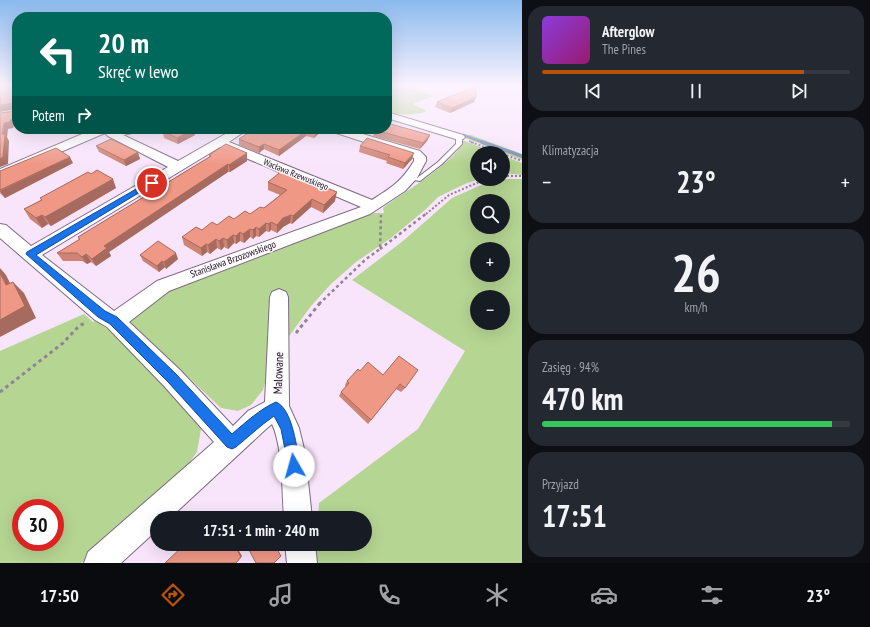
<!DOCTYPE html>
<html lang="pl">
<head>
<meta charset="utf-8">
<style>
	body { margin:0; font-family:"PT Sans Narrow",sans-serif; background:#242831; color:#f1f3f6; height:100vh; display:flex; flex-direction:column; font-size:15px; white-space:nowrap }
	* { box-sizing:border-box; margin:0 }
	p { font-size:13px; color:#9ea1a6 }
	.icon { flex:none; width:22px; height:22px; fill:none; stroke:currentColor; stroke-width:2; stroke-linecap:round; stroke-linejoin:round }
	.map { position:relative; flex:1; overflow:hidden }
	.panel { display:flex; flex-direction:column; gap:6px; padding:6px; background:#0d0f14; width:348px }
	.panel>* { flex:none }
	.hud { position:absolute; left:12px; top:12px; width:380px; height:122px; border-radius:16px; box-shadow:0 4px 16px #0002; background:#00695c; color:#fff; overflow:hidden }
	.tools { position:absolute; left:470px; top:146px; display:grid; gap:8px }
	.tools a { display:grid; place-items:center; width:40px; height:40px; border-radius:50%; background:#171b24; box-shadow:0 4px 16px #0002; font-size:20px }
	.speed { position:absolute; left:12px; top:499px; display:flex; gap:8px; font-size:20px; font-weight:700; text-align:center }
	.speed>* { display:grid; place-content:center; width:52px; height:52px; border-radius:50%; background:#171b24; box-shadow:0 4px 16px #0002; line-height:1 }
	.speed .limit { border:6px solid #d22; background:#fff; color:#111 }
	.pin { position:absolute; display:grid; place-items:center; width:34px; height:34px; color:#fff; margin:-17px; border:2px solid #fff; border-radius:50%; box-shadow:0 1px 4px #0007 }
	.me { position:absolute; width:44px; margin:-22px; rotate:353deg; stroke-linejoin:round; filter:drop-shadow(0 0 3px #0008) }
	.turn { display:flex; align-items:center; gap:14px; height:84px; padding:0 20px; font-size:18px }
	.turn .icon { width:52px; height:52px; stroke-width:2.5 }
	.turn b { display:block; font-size:28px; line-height:34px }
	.then { display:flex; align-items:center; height:38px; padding:0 20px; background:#0003; gap:8px; font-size:15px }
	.big { font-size:30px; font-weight:600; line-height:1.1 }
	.panel .card { flex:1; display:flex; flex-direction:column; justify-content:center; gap:6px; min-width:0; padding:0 14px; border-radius:16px; background:#242831 }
	.panel .dial { align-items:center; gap:0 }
	.dial b { font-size:52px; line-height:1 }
	.song { display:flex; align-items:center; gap:12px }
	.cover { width:48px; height:48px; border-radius:6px; background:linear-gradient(135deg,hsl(270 70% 55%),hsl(320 70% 35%)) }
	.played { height:4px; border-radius:2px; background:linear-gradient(90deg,#b45309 85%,#363941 85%) }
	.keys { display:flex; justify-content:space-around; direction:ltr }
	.heat { display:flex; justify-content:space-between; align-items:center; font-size:22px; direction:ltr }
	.charge { height:6px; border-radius:3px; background:linear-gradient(90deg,#34c759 94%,#363941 0) }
	.trip { position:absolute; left:150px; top:511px; width:222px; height:40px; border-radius:20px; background:#171b24; box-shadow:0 4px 16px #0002; font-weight:600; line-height:40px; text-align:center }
	.menu { display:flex; height:64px; justify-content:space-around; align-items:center; background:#090b0e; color:#9ea1a6 }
	.menu .icon { width:28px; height:28px }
	.menu .current { color:#b45309 }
	.menu b { font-size:18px; color:#f1f3f6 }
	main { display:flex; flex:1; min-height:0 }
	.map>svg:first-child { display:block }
	.green { fill:#b5d592; fill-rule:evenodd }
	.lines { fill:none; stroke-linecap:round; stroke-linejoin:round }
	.stream-far1 { stroke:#768db5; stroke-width:2.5 }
	.stream { stroke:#768db5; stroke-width:3.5 }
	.service-casing { stroke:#7e6a82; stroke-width:2 }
	.minor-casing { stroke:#7e6a82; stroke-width:2 }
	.path-far3 { stroke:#908394; stroke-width:1.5; stroke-dasharray:2 2; stroke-linecap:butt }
	.path-far2 { stroke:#908394; stroke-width:2; stroke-dasharray:2 2; stroke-linecap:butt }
	.path-far1 { stroke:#908394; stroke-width:2.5; stroke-dasharray:3 3; stroke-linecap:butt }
	.path { stroke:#908394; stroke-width:3; stroke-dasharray:3.5 3.5; stroke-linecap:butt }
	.service { fill:#fff; fill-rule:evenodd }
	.minor { fill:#fff; fill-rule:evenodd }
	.wall { fill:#ce8373 }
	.shaded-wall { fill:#a76a5e }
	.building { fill:#ef9886; stroke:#a76a5e }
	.route { fill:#1a73e8; stroke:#114b97 }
	.labels { text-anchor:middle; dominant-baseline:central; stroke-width:3; stroke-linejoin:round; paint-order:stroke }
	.far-street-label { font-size:9px; fill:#18101a; stroke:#fcf8fd }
	.street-label { font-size:10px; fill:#18101a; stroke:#fcf8fd }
	.near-street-label { font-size:12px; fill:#18101a; stroke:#fcf8fd }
</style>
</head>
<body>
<main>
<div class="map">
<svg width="522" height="563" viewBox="0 0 522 563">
	<rect width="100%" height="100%" fill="#f8e5fc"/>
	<path class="green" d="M387 86H409L433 96 413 104 427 111C414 116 401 115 387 111Z
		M463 134 471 135 522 154V160L465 138Z
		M462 140 496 153H477V179H479L467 183 438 197 425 210 391 238 356 262 331 284 311 306 271 361 263 390 251 405 238 411 221 408 130 323 135 314 172 287 371 213H384L383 208C398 196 464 157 462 140Z
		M503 156 522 163V175L503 173Z
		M501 179H522V563H314L315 544H365V518H318L319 503 418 429 465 351 352 280 403 241 452 198 488 182ZM477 201H503V227H477ZM477 249H503V275H477ZM477 297H503V323H477Z
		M84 314 93 322 97 320 121 341 191 414 201 429 197 452 175 483 81 563H0V351ZM21 508H55V542H21Z"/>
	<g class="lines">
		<path class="stream-far1" d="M463 135 485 143"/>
		<path class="stream" d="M482 142 522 156"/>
		<g class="service-casing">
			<path id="service" d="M459 135 462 137V144L442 164 420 181 408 179V177L417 178 438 162 456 144V137Z"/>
		</g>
		<g class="minor-casing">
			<path id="minor" d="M387 112 463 135 465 137 463 139 459 140 387 118Z
				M94 129H143L141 131 123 135 178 161 234 129H248L229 142 372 200C392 187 401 182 414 161V158L330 131 328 129H346L420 151 426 157V161L417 178 405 191 370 214 169 291 129 322 180 370 233 426 248 411 265 402 270 297 272 292 279 289 286 292 288 297 289 406 299 428 305 453 312 518H284C282 492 283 447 272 424L266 429 170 518H157V530L121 563H84L88 552 214 442 164 386 107 327 95 320 0 238V224L6 225 31 246 168 167 108 136 105 133 0 178V169ZM220 147 361 207 157 281 114 311 42 255Z
				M285 544H315L317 563H287Z"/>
		</g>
		<path class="path-far3" d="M469 141 474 143"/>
		<path class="path-far2" d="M471 142 500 153
			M503 154 522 161
			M503 176H522
			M426 214 449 195 486 179"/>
		<path class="path-far1" d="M380 249 427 213
			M319 304 365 260 380 249 381 215"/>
		<path class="path" d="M296 333 320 303
			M0 392 63 343 79 326 87 322"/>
		<use href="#service" class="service"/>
		<use href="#minor" class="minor"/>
	</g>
	<path class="wall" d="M476 97 474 102 450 113 435 107 437 102Z
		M158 129H194L195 135 178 144 164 138 163 132Z
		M254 129H324L314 138 306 136 279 156 264 149 259 153 239 145V139Z
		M375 130 430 135 427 141 420 149 373 136Z
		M96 146 140 159 126 166 99 152Z
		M360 146 412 159 403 169 386 163 387 161 359 152Z
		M247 153V161L230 172H228L109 252 111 256 96 266 91 262 87 264 82 261H63L57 253 79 240 78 237 209 157V155Z
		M73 163 5 198 0 193V171Z
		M268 182 335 201 323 213 311 207 292 224 290 223 283 227 277 233 271 230 269 232 266 231 259 237 256 236 253 239 250 237 244 243 240 241 236 244 234 243 228 249 224 247 221 250 217 248 210 254 207 252 202 256 184 245 182 237 250 214 264 208 280 195 268 190Z
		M116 188 51 226 48 224 42 228 30 219 24 209 41 200 40 198Z
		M140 255 178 259 166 269 165 267 159 272 143 261Z
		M399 356 405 388 401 392 396 389 368 424 339 396 341 392 346 387 345 385 347 381 360 371 383 375Z"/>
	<path class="shaded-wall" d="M476 97 474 102 450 113 452 108Z
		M15 103 17 109 0 112V105Z
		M17 118V125L14 126 13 128 8 129 7 137 9 141 8 164 0 167V159L4 123 10 120Z
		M55 129H67L56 131Z
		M193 129H194L195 135 178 144 177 138Z
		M319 129H324L314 138 315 133Z
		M307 130 306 136 279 156V150Z
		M430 135 427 141 420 149 423 143Z
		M264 144V149L259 153V147Z
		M138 152 140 159 126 166 124 160Z
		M247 153V161L230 172 229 165Z
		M414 153 412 159 403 169 405 163Z
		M70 157 73 163 5 198 0 191Z
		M228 164V172L109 252 111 256 96 266 92 259 104 246Z
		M113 179 116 188 51 226 45 217Z
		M337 192 335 201 323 213 324 205Z
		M312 199 311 207 292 224 293 216Z
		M42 215 48 224 42 228 36 218Z
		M291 215 290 223 283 227 277 233V225L283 218Z
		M271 222V230L269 232V224Z
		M266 223V231L259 237V229Z
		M256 227V236L253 239V230Z
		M250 229V237L244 243 243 234Z
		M240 232V241L236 244V236Z
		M233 235 234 243 228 249 227 240Z
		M223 238 224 247 221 250 219 241Z
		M216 239 217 248 210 254 208 245Z
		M206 244 207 252 202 256 201 248Z
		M176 253 178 259 166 269 164 262Z
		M86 254 91 262 87 264 82 257Z
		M162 261 165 267 159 272 157 266Z
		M0 268 6 275 17 297 6 285 0 273Z
		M13 282 24 293 36 318 0 337V320Z
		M234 544H235L242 556 236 563Z"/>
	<path class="building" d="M0 86H17V118L10 120V122L4 123 2 134H5L3 157 0 159V113L15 111V103L0 105Z
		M476 86V97L452 108 437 102Z
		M387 123 430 135 423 143 375 130 376 129H387Z
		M168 129H193L177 138 163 131Z
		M254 129H319L315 133 307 130 279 150 264 144 259 147 239 139Z
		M367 138 414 153 405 163 388 157 390 155 360 146Z
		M111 139 138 152 124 160 96 146Z
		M226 144 247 153 229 165 228 164 104 246 107 248 92 259 86 254 82 257 77 253H57L80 239 78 237 211 156 209 155Z
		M56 148 70 157 0 190V171Z
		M97 170 113 179 45 217 42 215 36 218 24 209 42 200 40 198 88 172 91 174Z
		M283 170 337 192 324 205 312 199 293 216 291 215 283 218 277 225 271 222 269 224 266 223 259 229 256 227 253 230 250 229 243 234 240 232 236 236 233 235 227 240 223 238 219 241 216 239 208 245 206 244 201 248 182 237 196 227 202 230 212 222 217 225 229 216 234 219 245 211 250 214 260 207 264 208 287 190 268 182Z
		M158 241 176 253 164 262 162 261 157 266 140 255Z
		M0 273 6 285 13 282 25 306 0 320Z
		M399 356 418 370 405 388 400 384 371 420 341 392 349 383 347 381 358 369 360 371 368 362 383 375Z
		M185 544H234L241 557 236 563H165Z
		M246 544H274L281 556 274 563H256Z"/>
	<linearGradient id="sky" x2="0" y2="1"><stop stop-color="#8abaee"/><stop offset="0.52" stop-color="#fcf3fe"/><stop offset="1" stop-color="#fcf3fe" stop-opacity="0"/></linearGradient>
	<rect width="522" height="165" fill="url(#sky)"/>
	<path class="route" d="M150 181 155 183 36 255 105 311 117 317 176 374 232 434C246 422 260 409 276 402 293 409 297 450 300 466L298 470 294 472 289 470 281 429 274 416 262 425 236 447 232 449 227 447 168 382 110 324 98 317 26 254 27 252Z"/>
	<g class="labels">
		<g class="far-street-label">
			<text transform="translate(296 174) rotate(22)">Wacława Rzewuskiego</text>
		</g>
		<g class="street-label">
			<text transform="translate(233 259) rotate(-20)">Stanisława Brzozowskiego</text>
		</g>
		<g class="near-street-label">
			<text transform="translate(278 373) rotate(-88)">Malowane</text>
		</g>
	</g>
</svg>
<div class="tools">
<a><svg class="icon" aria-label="sound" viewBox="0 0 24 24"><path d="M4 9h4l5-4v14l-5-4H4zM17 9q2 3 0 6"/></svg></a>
<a><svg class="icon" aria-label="search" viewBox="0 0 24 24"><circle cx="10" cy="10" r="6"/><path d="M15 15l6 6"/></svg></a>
<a>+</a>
<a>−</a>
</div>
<div class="speed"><div class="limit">30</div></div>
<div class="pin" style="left:152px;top:183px;background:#d93025"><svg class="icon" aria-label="arrive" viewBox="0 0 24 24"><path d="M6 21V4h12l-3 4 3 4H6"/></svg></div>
<svg class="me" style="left:294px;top:466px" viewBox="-20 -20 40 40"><circle r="19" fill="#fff"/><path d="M0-13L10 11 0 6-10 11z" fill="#1a73e8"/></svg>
<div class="trip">17:51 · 1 min · 240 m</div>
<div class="hud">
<div class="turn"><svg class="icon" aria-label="left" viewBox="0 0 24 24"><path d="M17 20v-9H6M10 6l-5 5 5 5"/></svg><div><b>20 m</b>Skręć w lewo</div></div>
<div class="then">Potem<svg class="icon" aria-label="right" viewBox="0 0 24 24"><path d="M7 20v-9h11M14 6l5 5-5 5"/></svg></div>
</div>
</div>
<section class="panel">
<div class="card">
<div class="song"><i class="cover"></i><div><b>Afterglow</b><p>The Pines</p></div></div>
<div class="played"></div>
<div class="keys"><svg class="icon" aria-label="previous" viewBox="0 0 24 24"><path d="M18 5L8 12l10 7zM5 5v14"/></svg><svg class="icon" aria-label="pause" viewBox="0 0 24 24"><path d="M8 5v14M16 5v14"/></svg><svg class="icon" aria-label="next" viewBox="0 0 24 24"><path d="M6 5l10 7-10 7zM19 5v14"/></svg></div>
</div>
<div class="card"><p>Klimatyzacja</p>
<div class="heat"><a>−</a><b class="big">23°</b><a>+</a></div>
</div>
<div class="card dial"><b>26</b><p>km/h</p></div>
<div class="card"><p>Zasięg · 94%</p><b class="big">470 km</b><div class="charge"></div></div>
<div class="card"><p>Przyjazd</p><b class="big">17:51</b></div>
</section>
</main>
<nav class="menu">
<b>17:50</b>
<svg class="icon current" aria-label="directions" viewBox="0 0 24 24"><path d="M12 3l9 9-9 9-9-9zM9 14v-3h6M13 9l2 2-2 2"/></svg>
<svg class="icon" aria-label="music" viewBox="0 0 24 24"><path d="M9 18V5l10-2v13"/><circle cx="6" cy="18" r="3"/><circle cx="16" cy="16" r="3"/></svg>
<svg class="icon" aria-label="phone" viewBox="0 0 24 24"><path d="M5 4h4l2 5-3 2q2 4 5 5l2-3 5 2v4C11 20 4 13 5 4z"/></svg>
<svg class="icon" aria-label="climate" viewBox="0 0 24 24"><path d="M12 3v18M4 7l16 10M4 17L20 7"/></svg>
<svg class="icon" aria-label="car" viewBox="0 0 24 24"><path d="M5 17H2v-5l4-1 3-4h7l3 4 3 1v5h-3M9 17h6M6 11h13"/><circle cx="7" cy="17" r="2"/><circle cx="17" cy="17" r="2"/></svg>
<svg class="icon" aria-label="filters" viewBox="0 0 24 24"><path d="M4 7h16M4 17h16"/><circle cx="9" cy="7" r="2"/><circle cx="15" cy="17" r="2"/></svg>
<b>23°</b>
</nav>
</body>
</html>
